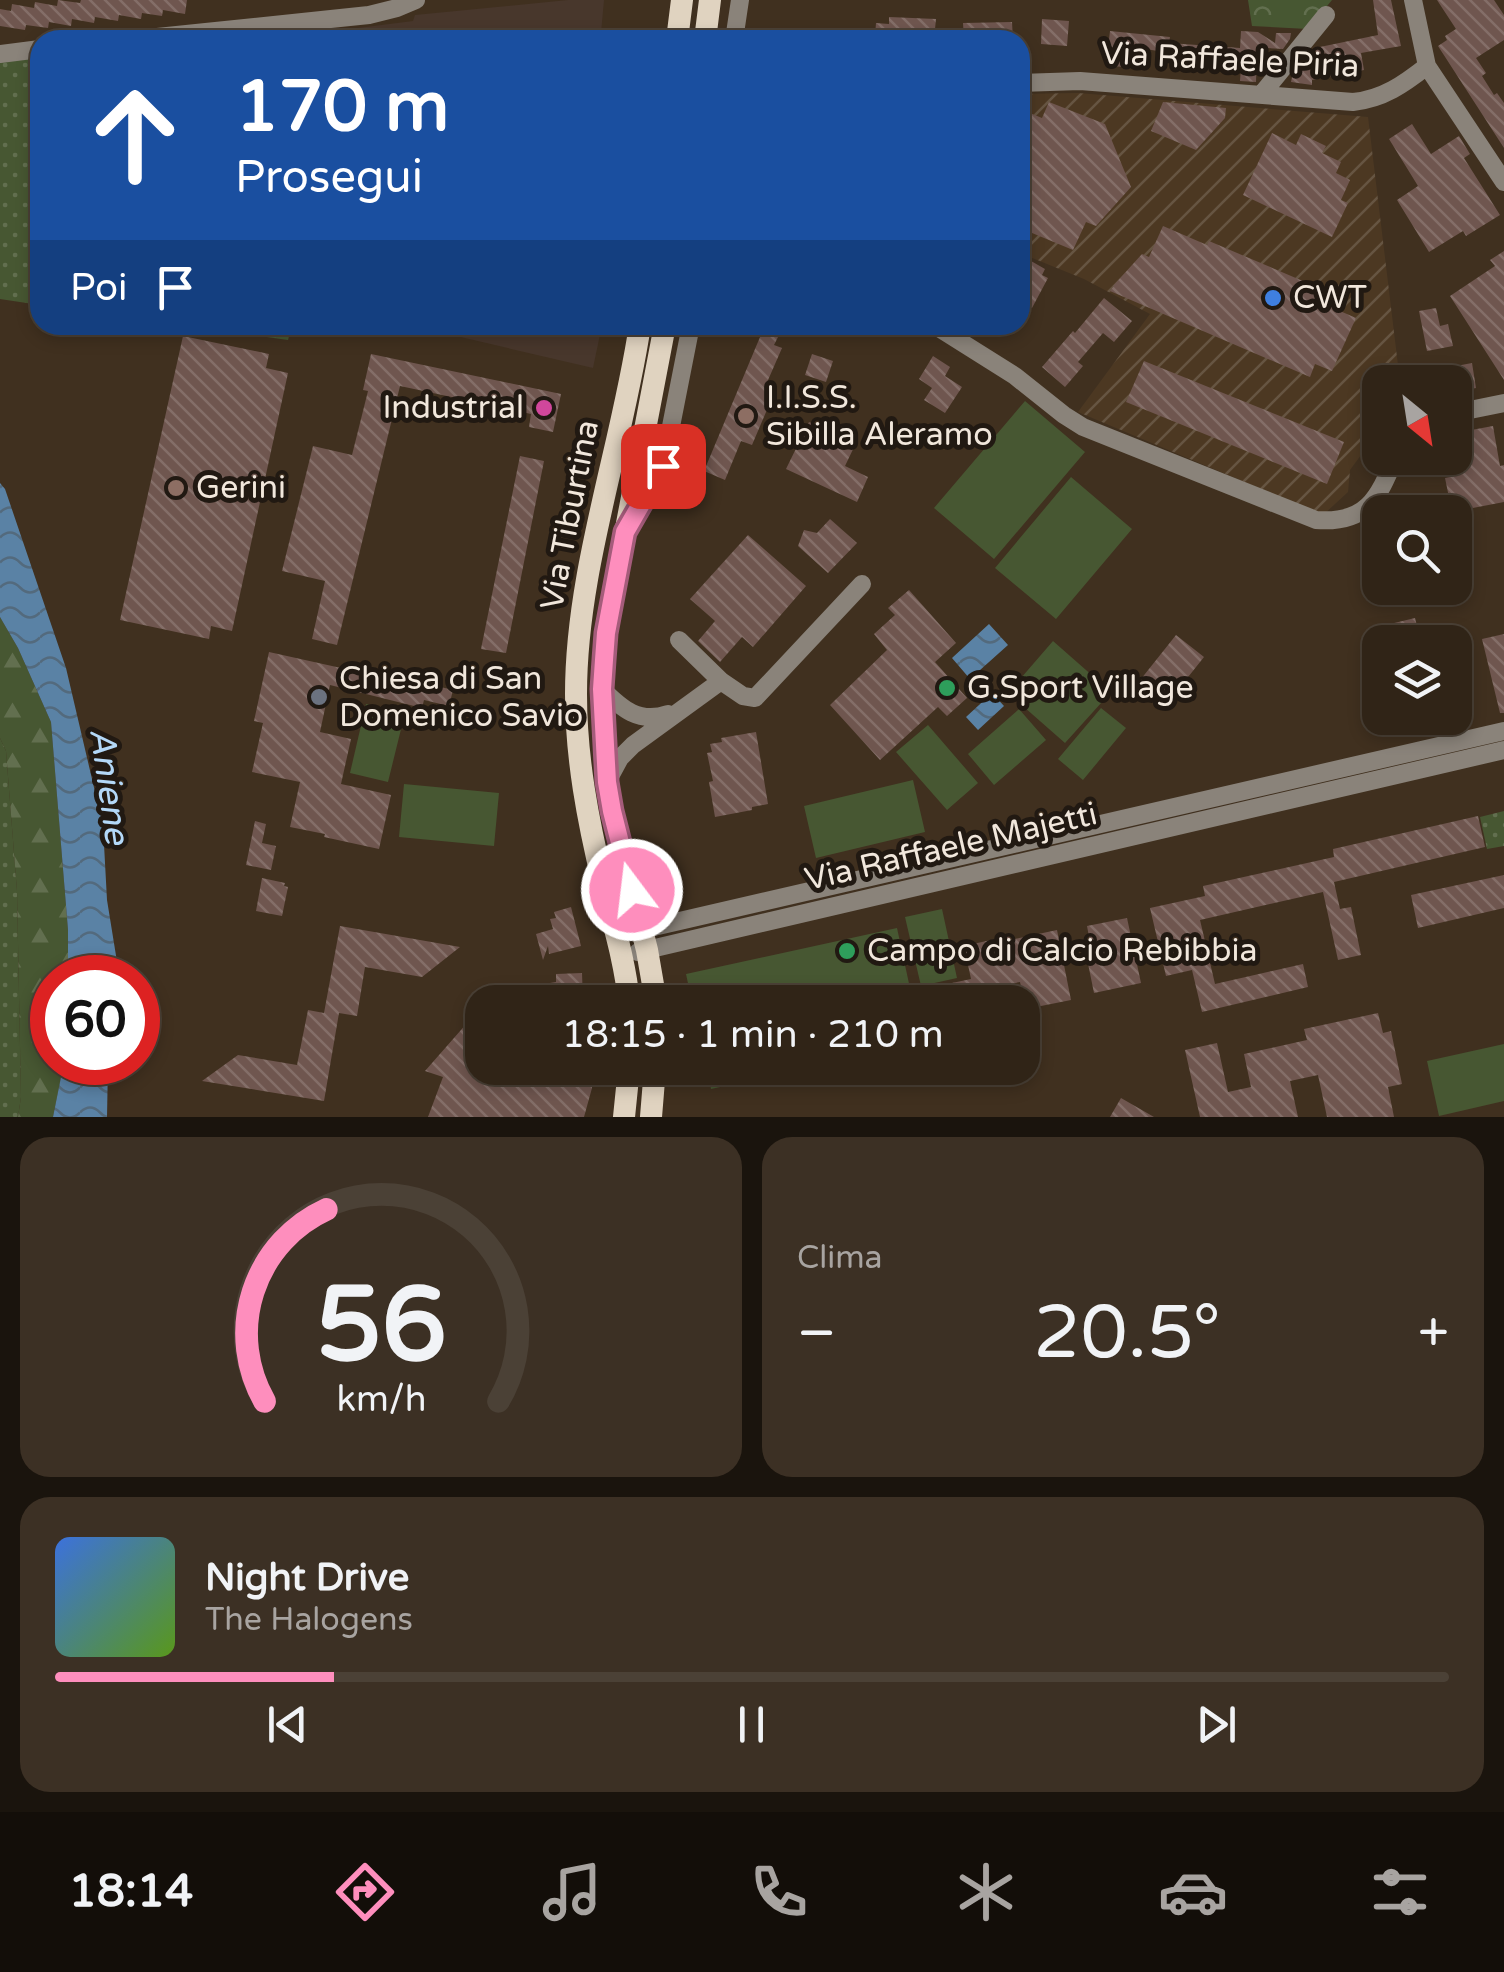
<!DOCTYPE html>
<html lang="it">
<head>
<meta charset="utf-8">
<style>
	body { margin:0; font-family:"Varela Round",sans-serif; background:#3c3024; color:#f1f3f6; height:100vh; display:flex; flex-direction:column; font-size:38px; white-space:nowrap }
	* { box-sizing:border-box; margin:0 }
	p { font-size:32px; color:#a8a4a1 }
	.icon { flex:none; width:55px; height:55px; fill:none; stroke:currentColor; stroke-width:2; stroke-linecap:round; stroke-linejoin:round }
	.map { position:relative; height:1117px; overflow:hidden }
	.drawer { display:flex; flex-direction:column; gap:20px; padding:20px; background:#1a140d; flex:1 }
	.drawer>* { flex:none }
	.guide { position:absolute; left:30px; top:30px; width:1000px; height:305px; border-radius:30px; box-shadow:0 5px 15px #0003,0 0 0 2px #4b4136; background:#1a4fa0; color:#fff; overflow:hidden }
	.needle { width:65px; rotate:150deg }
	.controls { position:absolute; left:1362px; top:365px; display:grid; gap:20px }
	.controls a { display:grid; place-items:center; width:110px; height:110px; border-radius:20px; background:#302417; box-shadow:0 5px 15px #0003,0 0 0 2px #4b4136; font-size:50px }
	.speed { position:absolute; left:30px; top:955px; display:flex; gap:20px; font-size:50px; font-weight:700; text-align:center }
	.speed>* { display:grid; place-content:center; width:130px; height:130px; border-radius:50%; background:#302417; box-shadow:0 5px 15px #0003,0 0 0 2px #4b4136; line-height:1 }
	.speed .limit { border:15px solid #d22; background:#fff; color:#111 }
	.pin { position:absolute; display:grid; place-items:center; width:85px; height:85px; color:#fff; margin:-42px; border-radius:20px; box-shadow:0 5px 15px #0006 }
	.me { position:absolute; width:110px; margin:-55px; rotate:345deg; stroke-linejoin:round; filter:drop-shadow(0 0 8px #0008) }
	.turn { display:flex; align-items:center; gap:35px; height:210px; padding:0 40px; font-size:45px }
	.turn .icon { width:130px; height:130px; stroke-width:2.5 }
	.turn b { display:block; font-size:70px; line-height:85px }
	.then { display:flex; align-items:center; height:95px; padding:0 40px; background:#0003; gap:20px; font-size:38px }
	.big { font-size:75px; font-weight:600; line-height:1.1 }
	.drawer .card { flex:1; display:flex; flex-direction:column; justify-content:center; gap:15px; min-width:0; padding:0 35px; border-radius:30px; background:#3c3024 }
	.drawer .dial { align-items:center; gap:0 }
	.dial svg { height:260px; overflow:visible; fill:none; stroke:#4b4136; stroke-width:7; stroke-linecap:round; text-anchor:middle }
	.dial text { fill:#f1f3f6; stroke:none }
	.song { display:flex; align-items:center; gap:30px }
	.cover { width:120px; height:120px; border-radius:15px; background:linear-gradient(135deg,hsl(220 70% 55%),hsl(90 70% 35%)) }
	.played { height:10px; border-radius:5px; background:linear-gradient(90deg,#fe8ebd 20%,#4b4136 20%) }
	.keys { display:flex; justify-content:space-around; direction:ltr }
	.heat { display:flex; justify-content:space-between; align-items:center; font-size:55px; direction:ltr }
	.drawer .tiles { flex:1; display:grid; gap:20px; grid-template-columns:1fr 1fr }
	.card:last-child { grid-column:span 2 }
	.trip { position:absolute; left:465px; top:985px; width:575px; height:100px; border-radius:30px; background:#302417; box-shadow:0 5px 15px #0003,0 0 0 2px #4b4136; font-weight:600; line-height:100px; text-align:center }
	.menu { display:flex; height:160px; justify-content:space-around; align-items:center; background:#130e09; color:#a8a4a1 }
	.menu .icon { width:70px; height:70px }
	.menu .current { color:#fe8ebd }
	.menu b { font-size:45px; color:#f1f3f6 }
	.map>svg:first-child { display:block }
	.commercial { fill:#48372c }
	.industrial { fill:url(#industrial-furrows) }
	.grass { fill:url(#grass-dots) }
	.forest { fill:url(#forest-firs) }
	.park { fill:url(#park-crowns) }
	.pitch { fill:#475732 }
	.water { fill:url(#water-waves) }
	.building { fill:url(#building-back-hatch) }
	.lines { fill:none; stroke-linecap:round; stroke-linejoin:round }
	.minor { stroke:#8a837a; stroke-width:18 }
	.major { stroke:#e0d3c0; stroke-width:22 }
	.route-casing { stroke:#a55c7b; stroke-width:25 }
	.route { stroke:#fe8ebd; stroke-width:18 }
	.shop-dot { fill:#3f7fe0; stroke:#211912; stroke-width:4 }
	.hotel-dot { fill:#d1479c; stroke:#211912; stroke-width:4 }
	.education-dot { fill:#8d6e63; stroke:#211912; stroke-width:4 }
	.leisure-dot { fill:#2e9e5b; stroke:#211912; stroke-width:4 }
	.worship-dot { fill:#6b7280; stroke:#211912; stroke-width:4 }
	.labels { text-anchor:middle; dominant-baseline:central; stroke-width:10; stroke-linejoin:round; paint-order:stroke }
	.street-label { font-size:32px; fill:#f1e7dc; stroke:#211912 }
	.poi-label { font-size:32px; fill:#f1e7dc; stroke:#211912; text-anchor:start }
	.water-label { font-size:35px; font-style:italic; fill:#b3d8f8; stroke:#211912 }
</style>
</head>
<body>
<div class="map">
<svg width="1504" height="1117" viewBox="0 0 1504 1117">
	<defs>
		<pattern id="industrial-furrows" width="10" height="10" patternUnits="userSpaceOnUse" patternTransform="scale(2.5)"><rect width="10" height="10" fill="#4c3822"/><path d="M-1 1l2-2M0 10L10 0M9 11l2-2" fill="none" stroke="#665542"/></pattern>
		<pattern id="grass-dots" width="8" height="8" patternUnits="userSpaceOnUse" patternTransform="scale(2.5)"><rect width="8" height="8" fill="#475732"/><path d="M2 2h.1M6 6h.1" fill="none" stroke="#626f4f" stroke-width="1.8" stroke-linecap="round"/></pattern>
		<pattern id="forest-firs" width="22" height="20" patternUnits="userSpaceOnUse" patternTransform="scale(2.5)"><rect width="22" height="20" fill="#475732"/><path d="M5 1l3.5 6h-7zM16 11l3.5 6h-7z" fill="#626f4f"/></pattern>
		<pattern id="park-crowns" width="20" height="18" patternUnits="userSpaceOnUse" patternTransform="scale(2.5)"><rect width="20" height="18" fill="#475732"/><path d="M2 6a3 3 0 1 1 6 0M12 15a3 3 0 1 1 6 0" fill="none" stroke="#626f4f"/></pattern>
		<pattern id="water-waves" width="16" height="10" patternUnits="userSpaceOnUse" patternTransform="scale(2.5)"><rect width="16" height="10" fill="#5a82a5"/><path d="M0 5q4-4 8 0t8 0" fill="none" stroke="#536a7d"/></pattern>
		<pattern id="building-back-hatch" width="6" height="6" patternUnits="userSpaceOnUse" patternTransform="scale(2.5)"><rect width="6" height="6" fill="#6f564f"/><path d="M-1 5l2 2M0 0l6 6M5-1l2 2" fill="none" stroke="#846e68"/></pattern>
	</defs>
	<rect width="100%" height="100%" fill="#40301f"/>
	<path class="commercial" d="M568 0H604L601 33 637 38V40H355L358 28 413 21 415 15Z
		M409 325H602L593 368Z"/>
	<path class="industrial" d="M1078 93 1368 117 1400 382H1380V429L1350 470 1348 492 1323 515 1078 412 1150 314 1084 279 1020 253V94Z"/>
	<path class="grass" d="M358 28 355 40H222Z
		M40 57V305L0 299V60Z
		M182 325H292L288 340Z
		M0 738 6 751 17 891 21 1097 18 1117H0Z
		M1504 811V846L1487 849 1480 817Z"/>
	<path class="forest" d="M0 617 18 648 51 722 68 930V977L52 978V1062L64 1063 53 1117H18L21 1097 17 891 6 751 0 738Z"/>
	<path class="park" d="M1248 0H1332L1308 29 1252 26Z"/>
	<path class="pitch" d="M1025 401 1085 452 994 559 934 508Z
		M1071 477 1132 529 1056 619 995 568Z
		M1053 641 1111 692 1065 743 1008 693Z
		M366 704 405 713 388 782 350 773Z
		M1101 708 1126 728 1083 780 1058 759Z
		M1019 709 1046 740 994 785 968 754Z
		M928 725 978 783 947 810 896 752Z
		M913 780 925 832 816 858 804 806Z
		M404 784 499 793 494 846 399 837Z
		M942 909 957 978 921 986 905 917Z
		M897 928 913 1002H692L686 974Z
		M1504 1044V1101L1439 1116 1427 1061Z
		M707 1068H807L711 1089Z"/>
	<path class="water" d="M0 483 5 489 66 668 103 826 107 900 118 968 117 977H68V930L51 722 18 648 0 617Z
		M989 624 1008 645 970 679 952 658Z
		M992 693 1004 706 978 730 966 717Z
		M64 1062 108 1063 107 1117H53Z"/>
	<path class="building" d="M58 0 80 3 81 0H187L185 14 163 10 162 16 142 13 141 19 119 15 118 21 95 17 94 23 72 19 71 26 49 22 48 28 26 25 25 30 0 26V9L11 11 12 4 34 8 35 2 57 6Z
		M1373 0H1391L1401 46 1361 53 1364 70 1312 80V85L1291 82 1292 77 1305 61 1318 63 1315 48 1378 35Z
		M1437 0H1494L1504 15V40L1476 58 1486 73 1482 76 1494 95 1497 93 1504 103V148L1438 46 1447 40 1445 36 1456 29Z
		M889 17 936 19 934 39 875 36 876 23 889 24Z
		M1042 19 1069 21 1067 46 1041 44Z
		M1012 22 1013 40H964L963 23Z
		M1110 31 1170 37 1169 43 1240 48 1241 31 1258 32 1275 43 1276 33H1291L1290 39 1283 49 1267 48V52H1257L1256 82 1240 81 1241 67 1183 63V55L1133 47 1131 68 1106 65Z
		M1049 102 1105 124 1131 187 1096 226 1086 222 1073 250 1020 228V109L1042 118Z
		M1163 102 1226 108 1225 118 1196 150 1151 131Z
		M1412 124 1431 154 1459 136 1470 154 1464 158 1500 215 1466 236 1463 231 1429 252 1397 200 1418 186 1389 139Z
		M1272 133 1296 145 1301 134 1326 146 1322 153 1341 162 1336 173 1350 180 1341 200 1348 203 1332 237 1243 195Z
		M1163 226 1207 245 1209 241 1345 299 1340 311 1356 318 1332 371 1315 364 1310 377 1110 291 1114 286H1113L1142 254 1149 257Z
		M1504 251V380L1450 296 1495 266 1490 260Z
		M1024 257 1045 269 1042 275 1048 278 1032 308 1020 302V264Z
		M1104 298 1132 321 1114 342 1103 333 1078 362 1083 366 1065 387 1042 367 1073 331 1075 333Z
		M1436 308 1440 326 1448 324 1453 346 1427 351 1419 311Z
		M765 325H784L774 345 782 348 765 387 775 391 752 445 741 441 725 480 704 471Z
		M183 336 269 354 266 368 288 373 232 631 211 626 209 639 120 620Z
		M371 354 561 394 553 432 529 427 531 414 400 386 337 645 312 639 325 581 282 571 313 446 352 455 368 391 363 390Z
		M812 354 833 361 826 382 805 375Z
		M933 356 950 367 945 376 962 387 945 413 924 400 932 388 919 379Z
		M1144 361 1344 442 1327 484 1126 402Z
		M1472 363 1476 388 1455 392V377L1458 376 1456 366Z
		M809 422 856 443 845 466 868 477 857 502 786 469Z
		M1493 426 1500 466 1504 465V502L1452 512 1445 478 1450 477 1447 458H1455V433Z
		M520 456 544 461 506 653 481 649Z
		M830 519 857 543 828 573 798 546 804 530 817 533Z
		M748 535 806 586 753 647 742 637 720 662 698 641 715 621 690 599Z
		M909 590 956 643 935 662 967 698 947 716 938 707 880 760 830 705 887 650 874 634 895 615 888 608Z
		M1415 618 1421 642H1394L1390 624Z
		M1504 634V713H1500L1482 639Z
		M1176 635 1204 657 1169 701 1141 679Z
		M269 652 350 670 351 665 453 690 449 706 424 700 422 708 330 685 320 732 351 739 341 784 391 795 379 849 324 837 325 834 290 827 300 782 252 772 263 723 254 721Z
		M756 732 768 804 752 807V810L715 817 709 782 713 781 707 753 712 752 710 744 722 742 721 738Z
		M1478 816 1485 847 1334 882 1340 909 1351 907 1361 955 1338 960 1323 892 1200 920 1215 984 1303 964 1308 987 1202 1012 1192 970 1166 976 1150 908 1205 896 1203 886 1334 857 1333 849Z
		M255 821 266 824 262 843 276 846 271 870 246 865Z
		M1504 875V908L1418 928 1411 895Z
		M262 878 285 883 284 886 288 887 282 916 256 911Z
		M571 907 581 946 549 954 548 946 543 960 536 934 553 929 550 919 556 918 554 912Z
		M1127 918 1141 983 1094 993 1084 944 1090 942 1087 926Z
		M340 926 460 947 422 977 365 967 357 1016 339 1013 324 1101 202 1081 238 1055 297 1065 308 1010 324 1013Z
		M1057 930 1071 1000 1026 1009 1020 982 955 996 952 983 971 979 964 946 1009 936 1010 940Z
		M582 973 583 1002H551L550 983 556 982V974Z
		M482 1006V1068H519L531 1072 553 1071V1068H592V1088L584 1117H428L443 1077 425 1071Z
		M1378 1013 1383 1033 1391 1031 1402 1084 1388 1087 1394 1117H1327L1318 1075 1290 1081 1298 1117H1200L1185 1050 1217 1043 1228 1092 1251 1087 1244 1054 1307 1040 1304 1029Z
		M1121 1098 1154 1117H1110Z"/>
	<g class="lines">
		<path class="minor" d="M1413 0 1427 66 1504 182
			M128 40 369 15 397 8 416 0
			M734 40 740 0
			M0 54 40 49
			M1020 83 1080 81 1353 102C1383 99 1404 84 1427 66
			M1261 95 1326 15
			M934 325 1015 376 1064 415 1083 427 1316 520C1367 524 1378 498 1395 458
			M1455 413 1504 403
			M630 523 663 467 691 325
			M721 681 743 696 755 698 862 584
			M602 689C622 709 639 724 668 714
			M607 782 620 758 633 745 721 681 679 640
			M632 932 1504 731
			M638 952 1504 750"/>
		<path class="major" d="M677 40 682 0
			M705 40 710 0
			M629 1002C625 961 613 923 603 883 588 821 576 758 576 694 576 570 622 447 640 325
			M656 1002 647 950 612 811 607 782 602 689 606 633 665 325
			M624 1117 629 1068
			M651 1117 655 1068"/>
	</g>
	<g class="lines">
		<g class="route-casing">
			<path id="route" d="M632 890 612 811 607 782 602 689 604 660 606 633 625 532 663 466"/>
		</g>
		<use href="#route" class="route"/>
	</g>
	<circle class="shop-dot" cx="1273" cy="298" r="10"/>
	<circle class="hotel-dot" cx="544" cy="408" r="10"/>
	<g class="education-dot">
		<circle cx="746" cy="416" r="10"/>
		<circle cx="176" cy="488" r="10"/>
	</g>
	<g class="leisure-dot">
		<circle cx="947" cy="688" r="10"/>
		<circle cx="847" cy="951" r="10"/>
	</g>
	<circle class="worship-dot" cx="319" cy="697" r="10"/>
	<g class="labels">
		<g class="street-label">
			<text transform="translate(1230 60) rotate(3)">Via Raffaele Piria</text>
			<text transform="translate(570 515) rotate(-79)">Via Tiburtina</text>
			<text transform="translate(951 847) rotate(-13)">Via Raffaele Majetti</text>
		</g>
		<g class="poi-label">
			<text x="1293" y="298">CWT</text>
			<text x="766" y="398">I.I.S.S.<tspan x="766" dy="37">Sibilla Aleramo</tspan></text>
			<text x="524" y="408" text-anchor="end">Industrial</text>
			<text x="196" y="488">Gerini</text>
			<text x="339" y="679">Chiesa di San<tspan x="339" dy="37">Domenico Savio</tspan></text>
			<text x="967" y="688">G.Sport Village</text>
			<text x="867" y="951">Campo di Calcio Rebibbia</text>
		</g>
		<g class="water-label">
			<text transform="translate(109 786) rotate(82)">Aniene</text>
		</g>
	</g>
</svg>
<div class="controls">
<a><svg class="needle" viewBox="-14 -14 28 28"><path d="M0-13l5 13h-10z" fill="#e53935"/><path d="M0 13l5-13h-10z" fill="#a8a4a1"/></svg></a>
<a><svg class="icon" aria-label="search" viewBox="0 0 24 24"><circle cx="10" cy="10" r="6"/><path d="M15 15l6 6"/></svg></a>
<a><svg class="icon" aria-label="layers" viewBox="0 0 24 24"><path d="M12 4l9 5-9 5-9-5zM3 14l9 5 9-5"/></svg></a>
</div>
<div class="speed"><div class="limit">60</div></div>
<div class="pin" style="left:663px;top:466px;background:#d93025"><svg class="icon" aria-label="arrive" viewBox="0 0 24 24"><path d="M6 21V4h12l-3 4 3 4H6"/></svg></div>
<svg class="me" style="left:632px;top:890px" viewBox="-20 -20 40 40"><circle r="17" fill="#fe8ebd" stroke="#fff" stroke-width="3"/><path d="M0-11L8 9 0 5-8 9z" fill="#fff"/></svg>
<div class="trip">18:15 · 1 min · 210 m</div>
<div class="guide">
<div class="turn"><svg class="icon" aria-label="ahead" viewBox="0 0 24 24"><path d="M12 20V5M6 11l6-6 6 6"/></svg><div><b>170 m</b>Prosegui</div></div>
<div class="then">Poi<svg class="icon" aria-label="arrive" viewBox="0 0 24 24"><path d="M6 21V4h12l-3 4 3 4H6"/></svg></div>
</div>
</div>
<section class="drawer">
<div class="tiles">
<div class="card dial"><svg viewBox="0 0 100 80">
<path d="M14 69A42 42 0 1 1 86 69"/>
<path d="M14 69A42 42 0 0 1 33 10" stroke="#fe8ebd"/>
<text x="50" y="56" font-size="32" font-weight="700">56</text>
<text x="50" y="72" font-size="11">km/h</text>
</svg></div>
<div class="card"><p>Clima</p>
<div class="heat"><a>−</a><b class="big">20.5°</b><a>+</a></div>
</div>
<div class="card">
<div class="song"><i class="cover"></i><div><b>Night Drive</b><p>The Halogens</p></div></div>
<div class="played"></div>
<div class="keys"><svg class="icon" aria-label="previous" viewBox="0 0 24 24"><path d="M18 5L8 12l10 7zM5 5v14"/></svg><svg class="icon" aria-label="pause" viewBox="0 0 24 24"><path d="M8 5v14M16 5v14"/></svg><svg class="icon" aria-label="next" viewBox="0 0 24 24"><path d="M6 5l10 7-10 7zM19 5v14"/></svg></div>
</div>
</div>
</section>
<nav class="menu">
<b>18:14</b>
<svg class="icon current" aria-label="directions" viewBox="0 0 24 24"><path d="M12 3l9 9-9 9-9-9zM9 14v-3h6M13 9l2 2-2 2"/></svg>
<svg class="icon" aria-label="music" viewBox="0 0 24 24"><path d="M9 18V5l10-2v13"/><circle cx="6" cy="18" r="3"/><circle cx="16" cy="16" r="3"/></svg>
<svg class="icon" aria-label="phone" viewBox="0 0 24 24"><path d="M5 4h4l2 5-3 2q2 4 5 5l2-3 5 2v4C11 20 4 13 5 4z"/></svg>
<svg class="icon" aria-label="climate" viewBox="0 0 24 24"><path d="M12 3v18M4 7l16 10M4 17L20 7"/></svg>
<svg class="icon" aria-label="car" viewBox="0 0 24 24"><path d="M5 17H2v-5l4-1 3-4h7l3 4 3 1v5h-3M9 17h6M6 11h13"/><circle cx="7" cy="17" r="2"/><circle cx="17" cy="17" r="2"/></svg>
<svg class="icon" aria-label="filters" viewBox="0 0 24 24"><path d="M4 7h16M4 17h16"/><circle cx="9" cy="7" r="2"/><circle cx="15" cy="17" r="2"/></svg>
</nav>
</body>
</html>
